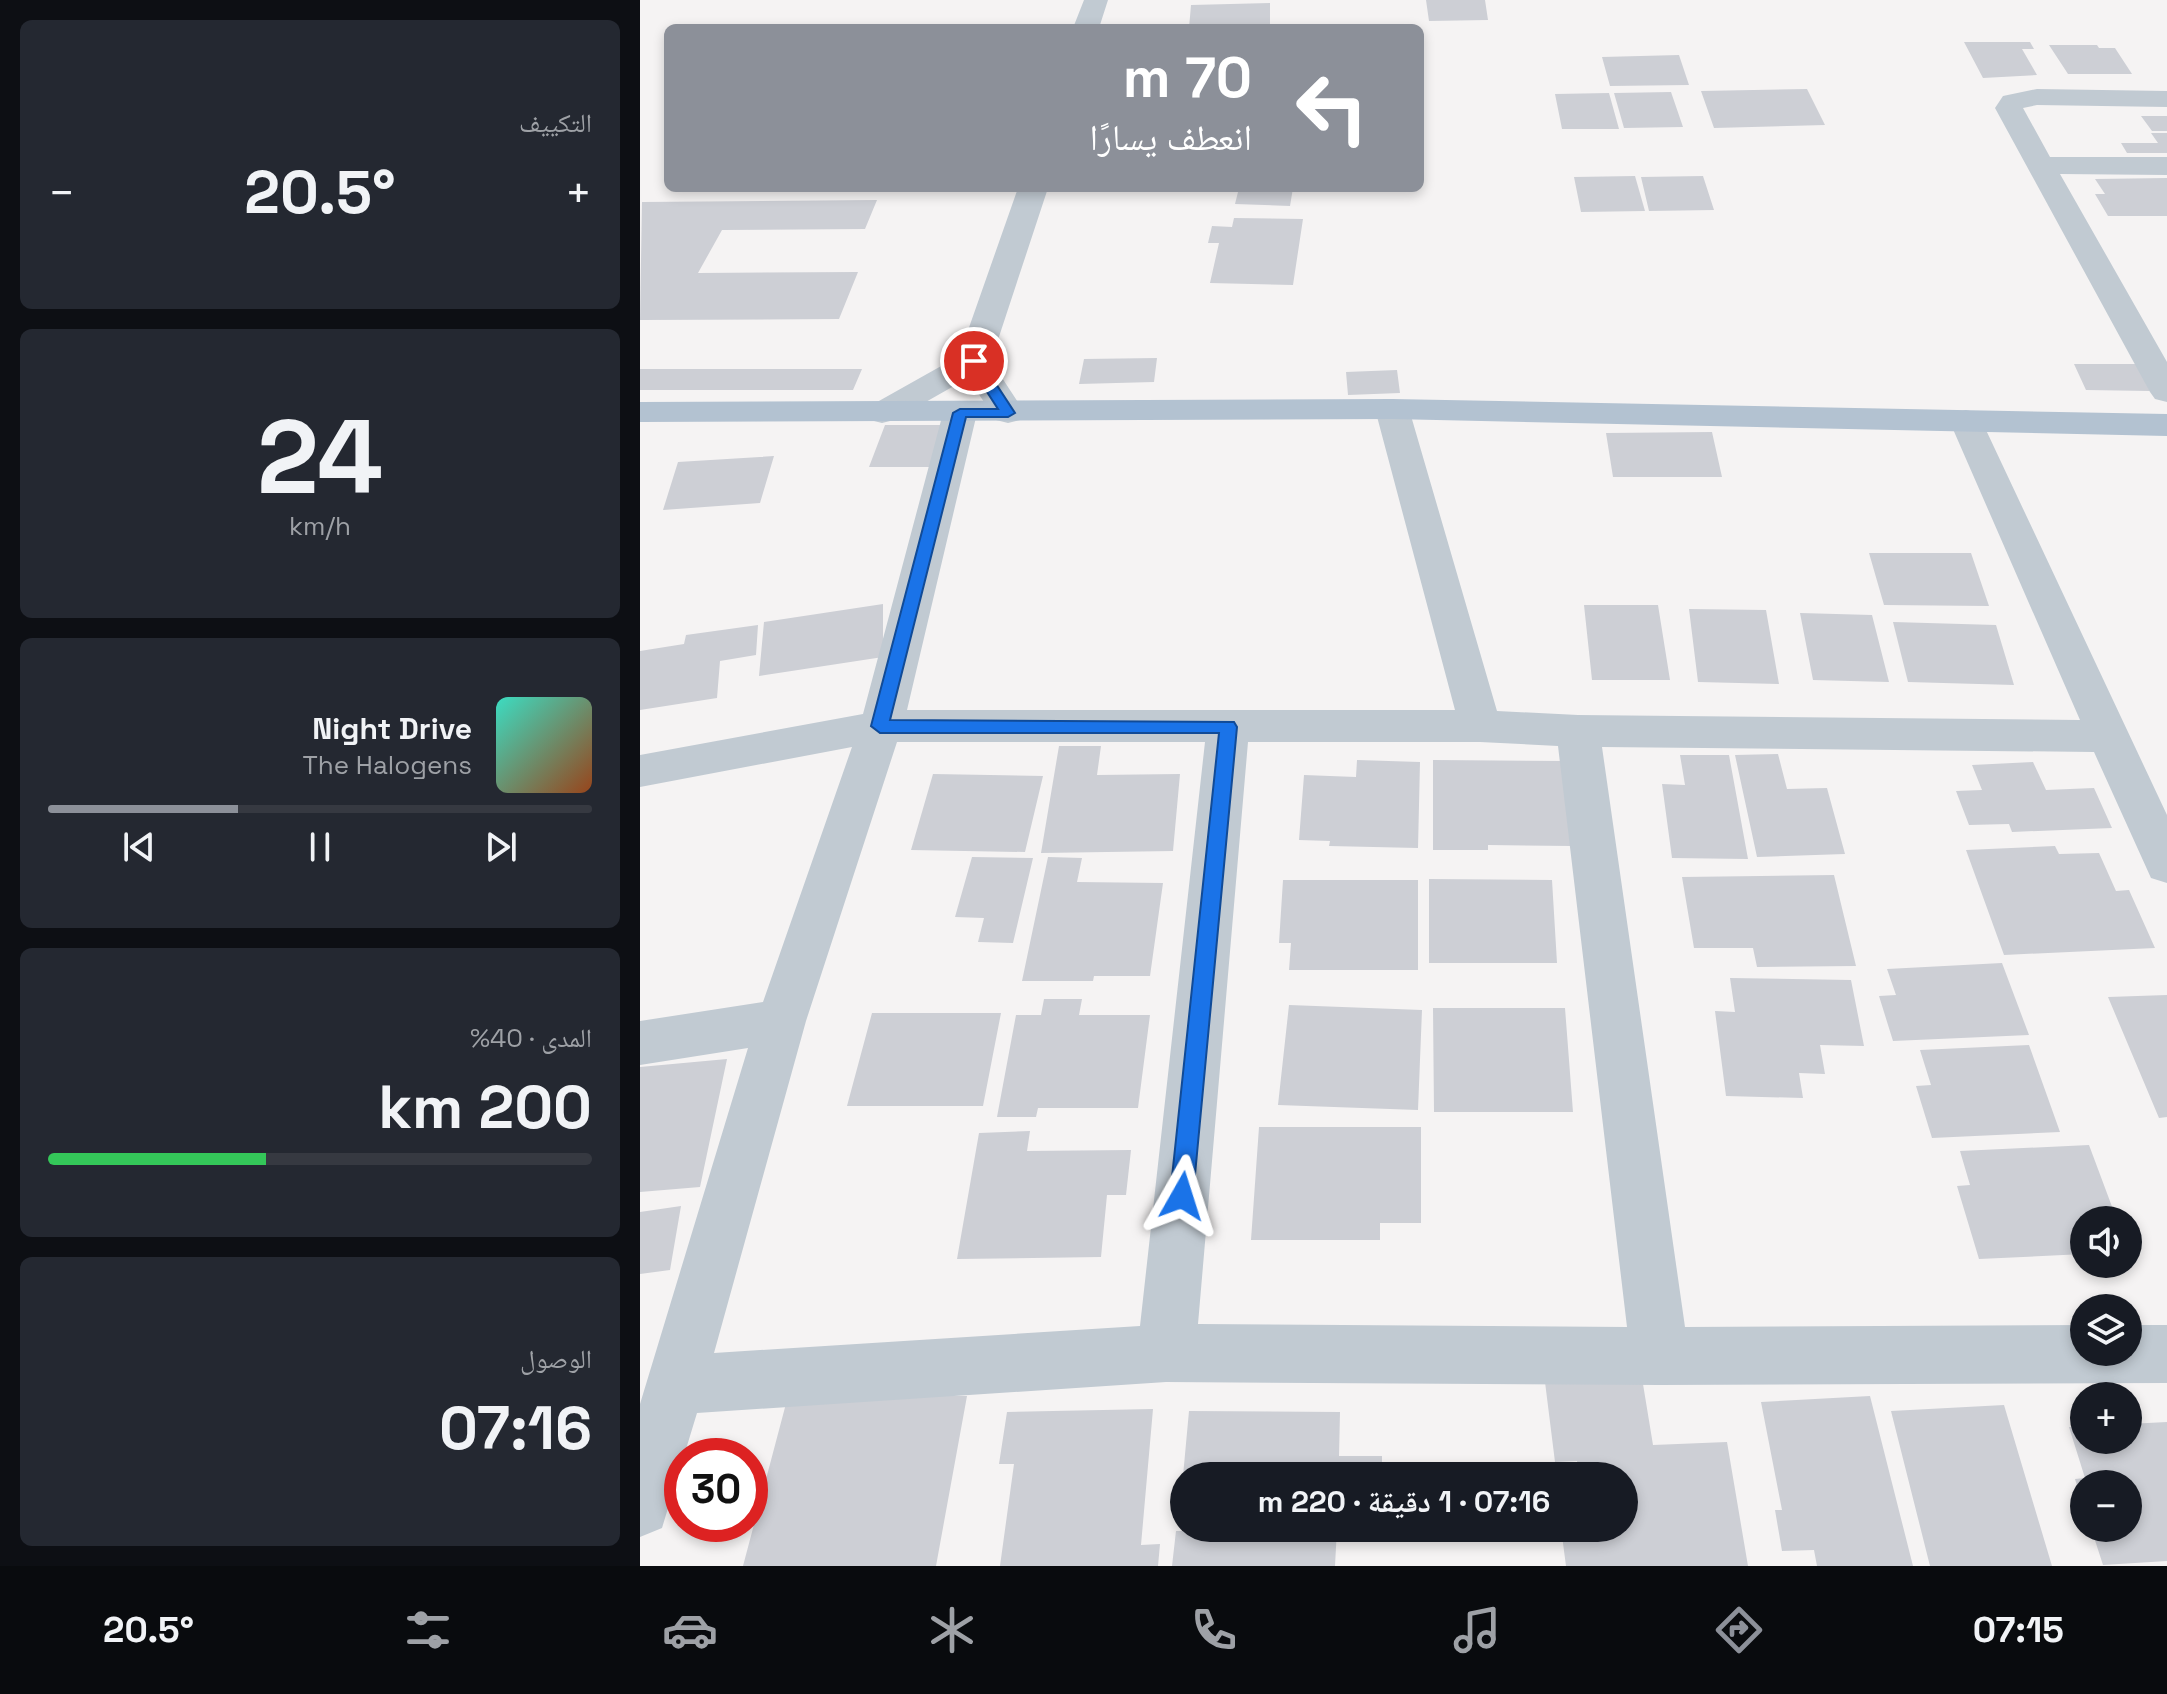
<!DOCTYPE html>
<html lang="ar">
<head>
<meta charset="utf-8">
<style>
	body { margin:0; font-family:"Space Grotesk","Noto Naskh Arabic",sans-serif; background:#242831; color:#f1f3f6; direction:rtl; height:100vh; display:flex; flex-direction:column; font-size:30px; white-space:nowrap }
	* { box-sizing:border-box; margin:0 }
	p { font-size:26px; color:#9ea1a6 }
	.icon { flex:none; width:44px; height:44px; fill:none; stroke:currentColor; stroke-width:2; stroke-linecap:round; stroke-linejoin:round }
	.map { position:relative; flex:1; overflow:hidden; direction:ltr }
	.side { display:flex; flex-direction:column; gap:20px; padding:20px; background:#0d0f14; width:640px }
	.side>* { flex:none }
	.top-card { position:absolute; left:24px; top:24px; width:760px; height:168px; border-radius:12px; box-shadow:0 4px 12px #0003; direction:rtl; background:#8c9099; color:#fff; overflow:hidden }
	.buttons { position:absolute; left:1430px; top:1206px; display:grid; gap:16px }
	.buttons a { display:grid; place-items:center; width:72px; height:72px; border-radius:50%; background:#171b24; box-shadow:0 4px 12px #0003; font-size:40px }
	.speed { position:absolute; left:24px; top:1438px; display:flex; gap:16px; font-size:40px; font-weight:700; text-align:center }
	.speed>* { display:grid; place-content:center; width:104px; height:104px; border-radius:50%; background:#171b24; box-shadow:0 4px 12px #0003; line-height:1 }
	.speed .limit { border:12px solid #d22; background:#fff; color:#111 }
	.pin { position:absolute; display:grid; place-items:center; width:68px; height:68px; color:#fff; margin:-34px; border:4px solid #fff; border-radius:50%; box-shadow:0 2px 8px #0007 }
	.me { position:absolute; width:88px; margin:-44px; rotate:6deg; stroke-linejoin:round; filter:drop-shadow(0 0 6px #0008) }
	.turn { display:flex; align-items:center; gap:28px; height:168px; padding:0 40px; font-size:36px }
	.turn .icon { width:104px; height:104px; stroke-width:2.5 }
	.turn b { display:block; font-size:56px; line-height:68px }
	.big { font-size:60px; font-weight:700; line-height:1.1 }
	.side .widget { flex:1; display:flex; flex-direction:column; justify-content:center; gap:12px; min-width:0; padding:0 28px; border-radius:12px; background:#242831 }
	.side .dial { align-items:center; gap:0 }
	.dial b { font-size:104px; line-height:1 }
	.song { display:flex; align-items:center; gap:24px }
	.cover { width:96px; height:96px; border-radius:12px; background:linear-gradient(135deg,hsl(170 70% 55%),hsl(20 70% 35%)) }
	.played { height:8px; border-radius:4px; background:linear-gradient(90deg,#8c9099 35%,#363941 35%) }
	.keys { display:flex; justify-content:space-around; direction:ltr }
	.heat { display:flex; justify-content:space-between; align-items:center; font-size:44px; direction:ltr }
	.charge { height:12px; border-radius:6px; background:linear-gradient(90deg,#34c759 40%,#363941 0) }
	.trip { position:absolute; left:530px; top:1462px; width:468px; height:80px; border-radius:40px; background:#171b24; box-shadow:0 4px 12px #0003; font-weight:700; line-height:80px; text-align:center; direction:rtl }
	.dock { display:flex; height:128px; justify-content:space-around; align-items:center; background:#090b0e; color:#9ea1a6 }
	.dock .icon { width:56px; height:56px }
	.dock .active { color:#8c9099 }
	.dock b { font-size:36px; color:#f1f3f6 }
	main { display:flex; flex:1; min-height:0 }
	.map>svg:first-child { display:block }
	.building { fill:#cdcfd5 }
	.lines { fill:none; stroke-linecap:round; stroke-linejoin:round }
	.minor { fill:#c1cad2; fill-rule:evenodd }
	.major { fill:#b3c2d1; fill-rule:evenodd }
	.route { fill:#1a73e8; stroke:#114b97; stroke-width:2 }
</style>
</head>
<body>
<main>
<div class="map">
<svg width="1527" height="1566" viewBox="0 0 1527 1566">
	<rect width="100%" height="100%" fill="#f5f3f3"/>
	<path class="building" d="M786 0H845L848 20 789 21Z
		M630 3V28H549L551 5Z
		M1324 42H1390L1394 49H1382L1397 75 1343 78Z
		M1409 45H1457L1459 48H1475L1492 74H1428Z
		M1039 55 1049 85 970 86 962 57Z
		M1167 89 1185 125 1074 128 1061 91Z
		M1031 92 1043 127 984 128 974 93Z
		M969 93 979 129H922L915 94Z
		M1501 116H1527V131H1512Z
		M1511 133H1527V153H1487L1481 143H1518Z
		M995 176 1005 211 941 212 934 177Z
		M1063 176 1074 210 1009 211 1001 177Z
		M1527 178V216H1468L1455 194H1465L1455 179Z
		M599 188H653L650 206 595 204Z
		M237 200 225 229 82 230 58 273 218 272 199 319 0 320 2 202Z
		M594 218 663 219 653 285 570 283 579 243H568L572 226 592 227Z
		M517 358 514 382 439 384 444 359Z
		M1434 364H1496L1510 391 1446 390Z
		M0 369H222L213 390H0Z
		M757 370 760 393 708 395 706 372Z
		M245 425H305L290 467H229Z
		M1072 432 1082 477H973L966 433Z
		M134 456 120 503 23 510 38 462Z
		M1229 553H1331L1349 606 1244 605Z
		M243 604V657L119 676 124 622Z
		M944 605H1018L1030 680H952Z
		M1049 609 1126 610 1139 684 1058 682Z
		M1160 613 1232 615 1249 682 1173 680Z
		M1253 622 1356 625 1374 685 1268 682Z
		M118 625 116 655 80 661 77 698 0 710V651L44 644 46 635Z
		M419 746H461L457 775 540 774 533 851 401 853Z
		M1138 754 1147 789 1187 788 1205 854 1117 857 1095 755Z
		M1040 755H1089L1108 859 1032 858 1022 784 1045 785Z
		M717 760 780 762 778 848 689 846 690 841 659 840 664 775 716 777Z
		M793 760 925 761 932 846 848 845V850H793Z
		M1393 762 1406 790 1454 788 1472 828 1372 832 1369 824 1329 825 1316 791 1342 790 1332 765Z
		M293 774 403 776 385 852 271 850Z
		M1415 846 1419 854 1459 853 1476 891 1489 890 1515 948 1364 955 1326 850Z
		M332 857 393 858 373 943 338 942 344 918 315 917Z
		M408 857 442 858 437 882 523 883 510 976H454L453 981H382Z
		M1194 875 1216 966 1117 967 1113 948H1054L1042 877Z
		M789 879 912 880 917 963H789Z
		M643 880H778V970H649L651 943H639Z
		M1362 963 1389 1035 1253 1041 1239 996 1256 995 1247 969Z
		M1090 978 1211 980 1224 1046 1180 1045 1185 1074 1159 1073 1163 1098 1086 1096 1075 1011 1095 1012Z
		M1527 995V1117L1519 1118 1468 997Z
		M404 999H442L439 1015H510L498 1108H398L396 1117H357L376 1015H401Z
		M649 1005 782 1010 778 1110 638 1105Z
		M793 1008H925L933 1112H794Z
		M232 1013H361L343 1106H207Z
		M1389 1045 1420 1132 1292 1138 1276 1086 1291 1085 1280 1050Z
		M87 1059 60 1187 0 1192V1067Z
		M619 1127H781V1223H740V1240H611Z
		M390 1131 387 1151 491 1150 486 1195H467L461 1257 317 1259 339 1133Z
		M1449 1145 1477 1220H1444V1254L1339 1259 1317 1186 1330 1185 1320 1151Z
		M41 1206 30 1270 0 1274V1212Z
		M1002 1378 1013 1445 1087 1442 1108 1566H926L921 1528H984V1476H939L937 1461 915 1462 905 1382Z
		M148 1396H327L296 1566H103Z
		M1230 1396 1273 1566H1177L1174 1550 1142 1551 1135 1510H1142L1121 1402Z
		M1364 1405 1412 1566H1290L1251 1411Z
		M513 1409 501 1545 520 1544 518 1566H360L374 1464H359L367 1412Z
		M549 1411 700 1412 699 1456H742V1476H543Z
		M1527 1422V1561L1463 1565 1451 1528H1488V1484H1444L1443 1505 1435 1479 1445 1478 1429 1427 1444 1426V1440H1488V1424Z
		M553 1528H697L695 1566H532L536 1531H553Z"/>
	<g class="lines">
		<path class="minor" d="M444 0H468L459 28H433Z
			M1397 89 1527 91V107L1397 105 1383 108 1410 157H1527V175L1420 174 1527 362V402L1515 399 1510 392 1355 108 1363 96Z
			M378 188H408L351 361 385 413 380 420 368 423 356 420 328 378 254 420 242 423 230 420 225 413 230 406 319 356Z
			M752 399 764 402 769 409 857 711 938 715 1440 720 1309 420 1314 413 1326 410 1338 413 1527 815V883L1511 878 1454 752 962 747 1045 1327 1444 1325V1352H1488V1325H1527V1383L1020 1385 526 1382 57 1413 22 1528 0 1537V1404L108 1048 0 1065V1021L123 1002 212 747 0 787V755L223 714 303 413 308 406 320 403 332 406 337 413 267 710H815L735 409 740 402ZM257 742H565L500 1326 74 1353 166 1021ZM608 742H840L918 746 987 1327 558 1324Z"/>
		<path class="major" d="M752 399 1527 414V436L752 419 0 422V402Z"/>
	</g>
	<path class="route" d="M334 357 339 358 375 413 368 417H326L250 720 594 722 597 727 553 1196 550 1204 542 1207 534 1204 530 1196 579 733H240L231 726 313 413 320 409H358L327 361Z"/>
</svg>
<div class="buttons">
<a><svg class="icon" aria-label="sound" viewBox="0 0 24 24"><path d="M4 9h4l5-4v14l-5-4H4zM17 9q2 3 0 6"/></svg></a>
<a><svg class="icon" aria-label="layers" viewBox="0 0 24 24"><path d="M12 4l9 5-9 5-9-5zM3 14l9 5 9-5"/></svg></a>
<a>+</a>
<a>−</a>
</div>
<div class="speed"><div class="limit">30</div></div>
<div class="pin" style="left:334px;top:361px;background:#d93025"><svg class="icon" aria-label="arrive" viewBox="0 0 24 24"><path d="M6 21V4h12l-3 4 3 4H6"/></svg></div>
<svg class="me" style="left:542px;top:1196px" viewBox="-20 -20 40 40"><path d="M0-17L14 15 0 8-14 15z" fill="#1a73e8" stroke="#fff" stroke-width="4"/></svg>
<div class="trip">07:16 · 1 دقيقة · 220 m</div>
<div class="top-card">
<div class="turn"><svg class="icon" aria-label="left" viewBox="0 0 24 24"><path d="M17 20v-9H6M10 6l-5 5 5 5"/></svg><div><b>70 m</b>انعطف يسارًا</div></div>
</div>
</div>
<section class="side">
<div class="widget"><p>التكييف</p>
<div class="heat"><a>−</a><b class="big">20.5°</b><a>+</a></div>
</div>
<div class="widget dial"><b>24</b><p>km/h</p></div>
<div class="widget">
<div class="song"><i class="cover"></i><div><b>Night Drive</b><p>The Halogens</p></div></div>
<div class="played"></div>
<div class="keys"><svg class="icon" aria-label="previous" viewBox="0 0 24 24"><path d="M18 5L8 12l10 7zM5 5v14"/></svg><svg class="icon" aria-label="pause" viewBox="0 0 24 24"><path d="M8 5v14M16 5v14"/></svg><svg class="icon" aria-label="next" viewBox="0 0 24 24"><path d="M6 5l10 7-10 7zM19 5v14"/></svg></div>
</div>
<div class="widget"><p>المدى · 40%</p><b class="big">200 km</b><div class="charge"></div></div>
<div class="widget"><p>الوصول</p><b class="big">07:16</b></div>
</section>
</main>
<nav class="dock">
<b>07:15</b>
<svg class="icon active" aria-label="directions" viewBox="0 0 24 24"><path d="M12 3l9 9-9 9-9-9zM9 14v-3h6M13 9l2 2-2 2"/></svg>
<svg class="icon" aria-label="music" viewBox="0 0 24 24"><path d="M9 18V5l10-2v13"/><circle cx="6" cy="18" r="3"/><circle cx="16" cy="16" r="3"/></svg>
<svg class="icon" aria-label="phone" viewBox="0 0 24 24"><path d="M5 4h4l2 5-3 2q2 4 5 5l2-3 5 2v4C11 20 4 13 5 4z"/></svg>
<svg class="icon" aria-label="climate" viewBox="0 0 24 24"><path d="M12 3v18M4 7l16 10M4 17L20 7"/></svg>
<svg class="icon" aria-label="car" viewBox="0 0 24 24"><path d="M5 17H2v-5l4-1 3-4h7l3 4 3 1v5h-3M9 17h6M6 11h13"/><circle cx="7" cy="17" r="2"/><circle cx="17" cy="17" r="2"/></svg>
<svg class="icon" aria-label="filters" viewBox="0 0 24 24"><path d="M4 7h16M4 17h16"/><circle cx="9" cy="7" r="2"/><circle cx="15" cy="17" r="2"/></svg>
<b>20.5°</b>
</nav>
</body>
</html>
